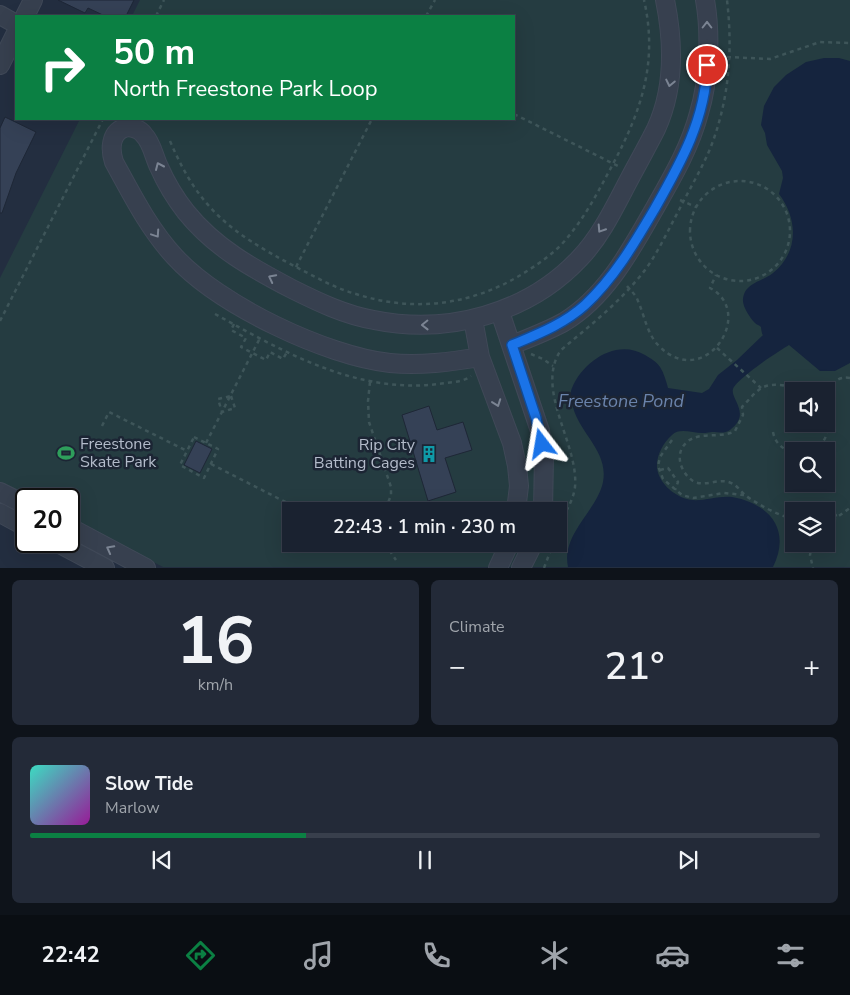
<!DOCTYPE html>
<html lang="en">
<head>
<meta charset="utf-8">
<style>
	body { margin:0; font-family:"Nunito Sans",sans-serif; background:#232a38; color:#f1f3f6; height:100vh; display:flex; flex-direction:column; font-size:19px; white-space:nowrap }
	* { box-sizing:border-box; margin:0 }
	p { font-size:16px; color:#9fa4ab }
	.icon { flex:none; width:28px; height:28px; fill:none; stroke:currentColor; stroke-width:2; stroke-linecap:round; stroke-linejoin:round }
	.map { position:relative; height:568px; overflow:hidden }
	.sheet { display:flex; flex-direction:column; gap:12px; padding:12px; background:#0e131a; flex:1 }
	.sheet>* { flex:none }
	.guide { position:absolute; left:15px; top:15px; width:500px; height:105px; border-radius:0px; box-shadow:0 5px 20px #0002,0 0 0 1px #383f4c; background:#0b8043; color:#fff; overflow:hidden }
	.buttons { position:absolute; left:785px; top:382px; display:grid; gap:10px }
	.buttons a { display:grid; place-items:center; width:50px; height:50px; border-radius:0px; background:#1a2230; box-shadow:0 5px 20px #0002,0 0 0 1px #383f4c; font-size:25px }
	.speed { position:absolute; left:15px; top:488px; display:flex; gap:10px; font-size:25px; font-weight:700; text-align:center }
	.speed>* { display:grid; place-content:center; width:65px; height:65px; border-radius:50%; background:#1a2230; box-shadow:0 5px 20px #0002,0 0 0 1px #383f4c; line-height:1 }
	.speed .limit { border:2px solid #111; border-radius:8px; background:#fff; color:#111 }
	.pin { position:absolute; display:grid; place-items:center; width:42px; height:42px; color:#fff; margin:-21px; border:2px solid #fff; border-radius:50%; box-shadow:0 1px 5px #0007 }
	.me { position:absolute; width:55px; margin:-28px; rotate:346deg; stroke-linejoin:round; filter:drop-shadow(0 0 4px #0008) }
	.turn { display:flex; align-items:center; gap:18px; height:105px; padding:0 15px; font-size:22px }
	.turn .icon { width:65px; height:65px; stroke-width:2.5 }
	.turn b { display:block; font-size:35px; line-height:42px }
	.big { font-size:38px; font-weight:600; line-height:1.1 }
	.sheet .widget { flex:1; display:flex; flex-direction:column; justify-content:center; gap:8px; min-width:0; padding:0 18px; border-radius:8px; background:#232a38 }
	.sheet .dial { align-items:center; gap:0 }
	.dial b { font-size:65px; line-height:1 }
	.song { display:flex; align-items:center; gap:15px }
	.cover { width:60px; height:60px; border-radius:8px; background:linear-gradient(135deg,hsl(170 70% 55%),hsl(300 70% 35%)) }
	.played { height:5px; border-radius:2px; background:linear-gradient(90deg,#0b8043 35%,#383f4c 35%) }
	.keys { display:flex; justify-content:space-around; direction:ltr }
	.heat { display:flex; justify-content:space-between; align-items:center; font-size:28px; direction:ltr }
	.sheet .tiles { flex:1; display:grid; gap:12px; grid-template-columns:1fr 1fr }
	.widget:last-child { grid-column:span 2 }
	.trip { position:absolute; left:282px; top:502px; width:285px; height:50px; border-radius:0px; background:#1a2230; box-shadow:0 5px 20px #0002,0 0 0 1px #383f4c; font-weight:600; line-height:50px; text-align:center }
	.dock { display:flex; height:80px; justify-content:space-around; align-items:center; background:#0a0e13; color:#9fa4ab }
	.dock .icon { width:35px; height:35px }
	.dock .current { color:#0b8043 }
	.dock b { font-size:22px; color:#f1f3f6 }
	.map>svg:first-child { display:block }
	.green { fill:#253c41; fill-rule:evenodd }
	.water { fill:#15243e }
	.building { fill:#354156; stroke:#1e2736 }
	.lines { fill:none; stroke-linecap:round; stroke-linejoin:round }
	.minor-casing { stroke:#404958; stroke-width:20 }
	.path { stroke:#3e5559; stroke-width:2.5; stroke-dasharray:4 4; stroke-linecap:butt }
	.minor { stroke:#37404f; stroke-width:18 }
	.oneway { stroke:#7b8493 }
	.route-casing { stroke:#114b97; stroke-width:12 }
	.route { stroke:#1a73e8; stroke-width:9 }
	.labels { text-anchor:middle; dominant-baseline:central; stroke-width:5; stroke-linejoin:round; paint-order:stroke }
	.poi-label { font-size:16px; fill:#b3bbca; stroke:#1c2534; text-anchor:start }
	.water-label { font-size:18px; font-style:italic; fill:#6a83ab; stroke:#1c2534 }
</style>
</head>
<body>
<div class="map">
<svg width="850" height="568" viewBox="0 0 850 568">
	<rect width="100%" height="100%" fill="#232e40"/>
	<path class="green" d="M140 0H850V567H163L69 519V499H31L0 483V278L80 119H514V16H132ZM794 391H826V424H794ZM794 451H826V484H794ZM291 511H559V544H291ZM794 511H826V544H794Z"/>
	<path class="water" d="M824 58H839L850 61V363L835 371H820L789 345C779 351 737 378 733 389 730 399 752 414 730 430 724 434 719 432 712 432 710 432 707 433 705 433 694 434 680 427 672 435 663 443 656 456 657 468 659 483 673 495 687 499 700 503 718 495 732 497 771 504 791 531 773 567H568C561 534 597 511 603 482 609 450 577 432 572 403 571 398 570 392 572 388 583 361 617 338 645 355 650 358 657 362 660 367 664 373 666 381 668 388L702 393 709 389 718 375 737 360 763 335C762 335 761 328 761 327 759 325 757 325 755 323 750 318 742 306 743 299 745 282 762 282 773 273 799 252 798 219 779 194L783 178 782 171 767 145 765 133 761 125 764 106 774 87 786 75 806 62Z"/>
	<path class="building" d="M58 0H134L126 16H105L88 8 85 13Z
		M5 117 36 132 16 173 2 213H0V128Z
		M429 406 437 430 463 422 472 450 445 458 456 492 428 501 402 415Z
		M196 441 212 449 200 473 184 465Z"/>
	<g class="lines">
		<g class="minor-casing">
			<path id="minor" d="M0 15 16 24
				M25 16 33 0
				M0 65 16 33
				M500 312 540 431 544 456 543 511
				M473 319 480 357 512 443 517 466 519 486 516 511
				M512 345C529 338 548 331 564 322 607 296 632 248 656 206 673 176 690 147 699 113 709 80 711 34 705 0
				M480 357C450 362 420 366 390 363 326 356 219 305 175 257 149 229 132 195 114 162 110 150 110 133 124 128 131 126 140 129 144 135 152 143 154 157 159 167 166 183 175 198 186 212 215 248 252 268 292 289 318 302 345 315 374 320 447 335 528 314 580 258 602 235 616 204 631 176 639 161 648 145 656 129 675 88 674 44 665 0
				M0 492 26 505
				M0 513 26 527
				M69 527 146 568
				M54 541 105 568
				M498 568 509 544
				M521 568 533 544"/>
		</g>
		<path class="path" d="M320 15 323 16
			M156 16 164 0
			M426 16 435 0
			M727 57 770 59 820 42 850 43
			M514 114 618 166
			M170 141C199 209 230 232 294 266 314 276 334 288 356 294 412 312 468 306 519 276 534 267 549 257 561 245 584 220 598 192 614 162 642 109 658 61 644 0
			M690 231a50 50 0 1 1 100 0a50 50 0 1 1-100 0Z
			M680 200 696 207
			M296 267 372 119
			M627 286C631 291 636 295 638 301 645 317 647 334 659 346 704 392 757 313 710 288L716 275
			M215 314C284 352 356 394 438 384 449 382 462 383 471 376
			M0 321 103 119
			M234 324 231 330 246 338 241 347 266 360 270 352 283 359 287 352
			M717 348 761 388
			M531 354 543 359 553 366
			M370 382 368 401 369 422 391 487V495L385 511
			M826 391 831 393 834 400 831 406 826 407
			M829 392C833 382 838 376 850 378
			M231 396 235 408 222 412 218 399Z
			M102 426 109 412 187 451
			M773 432C775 443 783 450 794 453
			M194 437 218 449 204 478 180 465Z
			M672 440 660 457 658 466 663 479 682 495 693 498 724 493 744 495
			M206 443 260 338
			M812 451C827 443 830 430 826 414
			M211 464 303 511
			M660 470 668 468 678 482 675 490
			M826 518 837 515
			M794 519C779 516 757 504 745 495 740 491 737 485 731 483 719 477 705 488 693 481 680 472 674 453 687 442 699 431 720 439 735 431L743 415 742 407C748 401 753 394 760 389 771 381 792 386 803 391
			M559 525C565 512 573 502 575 487 579 444 534 389 561 350 587 328 614 307 636 281 655 260 666 234 679 210 689 190 701 170 710 149 729 101 733 51 727 0
			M826 525 850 508
			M385 544 396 560
			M812 544 810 555 813 568
			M544 568 553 544"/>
		<use href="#minor" class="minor"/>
	</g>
	<defs><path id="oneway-chevron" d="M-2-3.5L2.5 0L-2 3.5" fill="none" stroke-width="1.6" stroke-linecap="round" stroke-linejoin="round" transform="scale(1.25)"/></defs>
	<g class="oneway">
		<use href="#oneway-chevron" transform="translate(707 25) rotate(-90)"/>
		<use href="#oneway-chevron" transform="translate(670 83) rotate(102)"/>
		<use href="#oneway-chevron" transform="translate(159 166) rotate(-114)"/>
		<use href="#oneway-chevron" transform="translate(601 229) rotate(123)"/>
		<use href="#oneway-chevron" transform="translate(156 234) rotate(56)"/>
		<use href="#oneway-chevron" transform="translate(272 278) rotate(-153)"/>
		<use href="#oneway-chevron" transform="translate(425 325) rotate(179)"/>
		<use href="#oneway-chevron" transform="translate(497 403) rotate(70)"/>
		<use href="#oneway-chevron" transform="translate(110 549) rotate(-152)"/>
	</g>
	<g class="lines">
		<g class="route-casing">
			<path id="route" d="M542 444 536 418 512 345C538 334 564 324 585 305 614 278 634 244 654 210 680 164 706 119 707 65"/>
		</g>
		<use href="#route" class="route"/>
	</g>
	<defs>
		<g id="stadium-bare" transform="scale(1.35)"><path d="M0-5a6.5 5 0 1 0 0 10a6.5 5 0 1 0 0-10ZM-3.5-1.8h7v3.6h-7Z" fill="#2e9e5b" stroke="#1c2534" stroke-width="2.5" paint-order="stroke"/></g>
		<g id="building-bare" transform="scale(1.35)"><path d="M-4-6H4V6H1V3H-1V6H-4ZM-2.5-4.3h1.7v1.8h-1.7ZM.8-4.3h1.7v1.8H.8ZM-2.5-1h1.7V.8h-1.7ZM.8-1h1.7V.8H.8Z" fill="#0f9aa8" stroke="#1c2534" stroke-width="2.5" paint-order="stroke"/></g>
	</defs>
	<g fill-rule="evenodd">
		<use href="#stadium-bare" x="66" y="453"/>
		<use href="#building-bare" x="429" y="454"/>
	</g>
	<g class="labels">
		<g class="poi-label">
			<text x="80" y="444">Freestone<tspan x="80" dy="18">Skate Park</tspan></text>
			<text x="415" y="445" text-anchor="end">Rip City<tspan x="415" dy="18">Batting Cages</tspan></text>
		</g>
		<g class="water-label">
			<text x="621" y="401">Freestone Pond</text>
		</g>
	</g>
</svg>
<div class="buttons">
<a><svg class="icon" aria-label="sound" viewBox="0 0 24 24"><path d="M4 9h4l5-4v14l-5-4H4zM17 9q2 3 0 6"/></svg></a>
<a><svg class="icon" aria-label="search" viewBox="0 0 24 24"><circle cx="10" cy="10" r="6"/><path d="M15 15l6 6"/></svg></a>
<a><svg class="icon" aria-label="layers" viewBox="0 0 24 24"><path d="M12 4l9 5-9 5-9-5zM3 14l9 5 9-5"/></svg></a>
</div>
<div class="speed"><div class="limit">20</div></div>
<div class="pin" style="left:707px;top:65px;background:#d93025"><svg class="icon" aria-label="arrive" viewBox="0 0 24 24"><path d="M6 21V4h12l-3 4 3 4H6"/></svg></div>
<svg class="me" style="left:542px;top:444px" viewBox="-20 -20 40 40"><path d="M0-17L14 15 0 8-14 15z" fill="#1a73e8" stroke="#fff" stroke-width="4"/></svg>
<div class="trip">22:43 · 1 min · 230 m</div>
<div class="guide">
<div class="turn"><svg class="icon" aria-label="right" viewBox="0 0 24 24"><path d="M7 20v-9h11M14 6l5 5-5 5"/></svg><div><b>50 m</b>North Freestone Park Loop</div></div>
</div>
</div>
<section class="sheet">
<div class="tiles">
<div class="widget dial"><b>16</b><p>km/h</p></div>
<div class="widget"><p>Climate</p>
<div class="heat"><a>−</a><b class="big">21°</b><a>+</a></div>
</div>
<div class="widget">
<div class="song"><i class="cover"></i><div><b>Slow Tide</b><p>Marlow</p></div></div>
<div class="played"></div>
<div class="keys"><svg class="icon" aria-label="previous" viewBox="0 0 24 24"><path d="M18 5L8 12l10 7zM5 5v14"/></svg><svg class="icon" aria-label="pause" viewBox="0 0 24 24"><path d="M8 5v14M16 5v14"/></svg><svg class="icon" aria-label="next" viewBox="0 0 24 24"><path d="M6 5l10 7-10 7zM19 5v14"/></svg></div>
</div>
</div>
</section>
<nav class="dock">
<b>22:42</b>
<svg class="icon current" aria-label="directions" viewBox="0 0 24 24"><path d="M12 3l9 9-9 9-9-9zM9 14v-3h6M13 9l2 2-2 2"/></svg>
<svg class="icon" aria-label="music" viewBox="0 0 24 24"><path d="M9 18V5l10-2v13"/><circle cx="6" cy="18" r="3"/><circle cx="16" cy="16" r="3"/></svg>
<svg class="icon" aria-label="phone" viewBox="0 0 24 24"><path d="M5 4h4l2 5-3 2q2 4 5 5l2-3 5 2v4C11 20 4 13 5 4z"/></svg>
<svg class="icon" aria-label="climate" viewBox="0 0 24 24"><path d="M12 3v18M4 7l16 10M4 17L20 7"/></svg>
<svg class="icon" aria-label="car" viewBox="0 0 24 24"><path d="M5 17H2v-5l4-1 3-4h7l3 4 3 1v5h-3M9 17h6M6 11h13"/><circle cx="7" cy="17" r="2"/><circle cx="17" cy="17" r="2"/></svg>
<svg class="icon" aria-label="filters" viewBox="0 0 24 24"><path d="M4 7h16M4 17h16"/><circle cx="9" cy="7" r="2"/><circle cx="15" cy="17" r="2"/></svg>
</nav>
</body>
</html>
